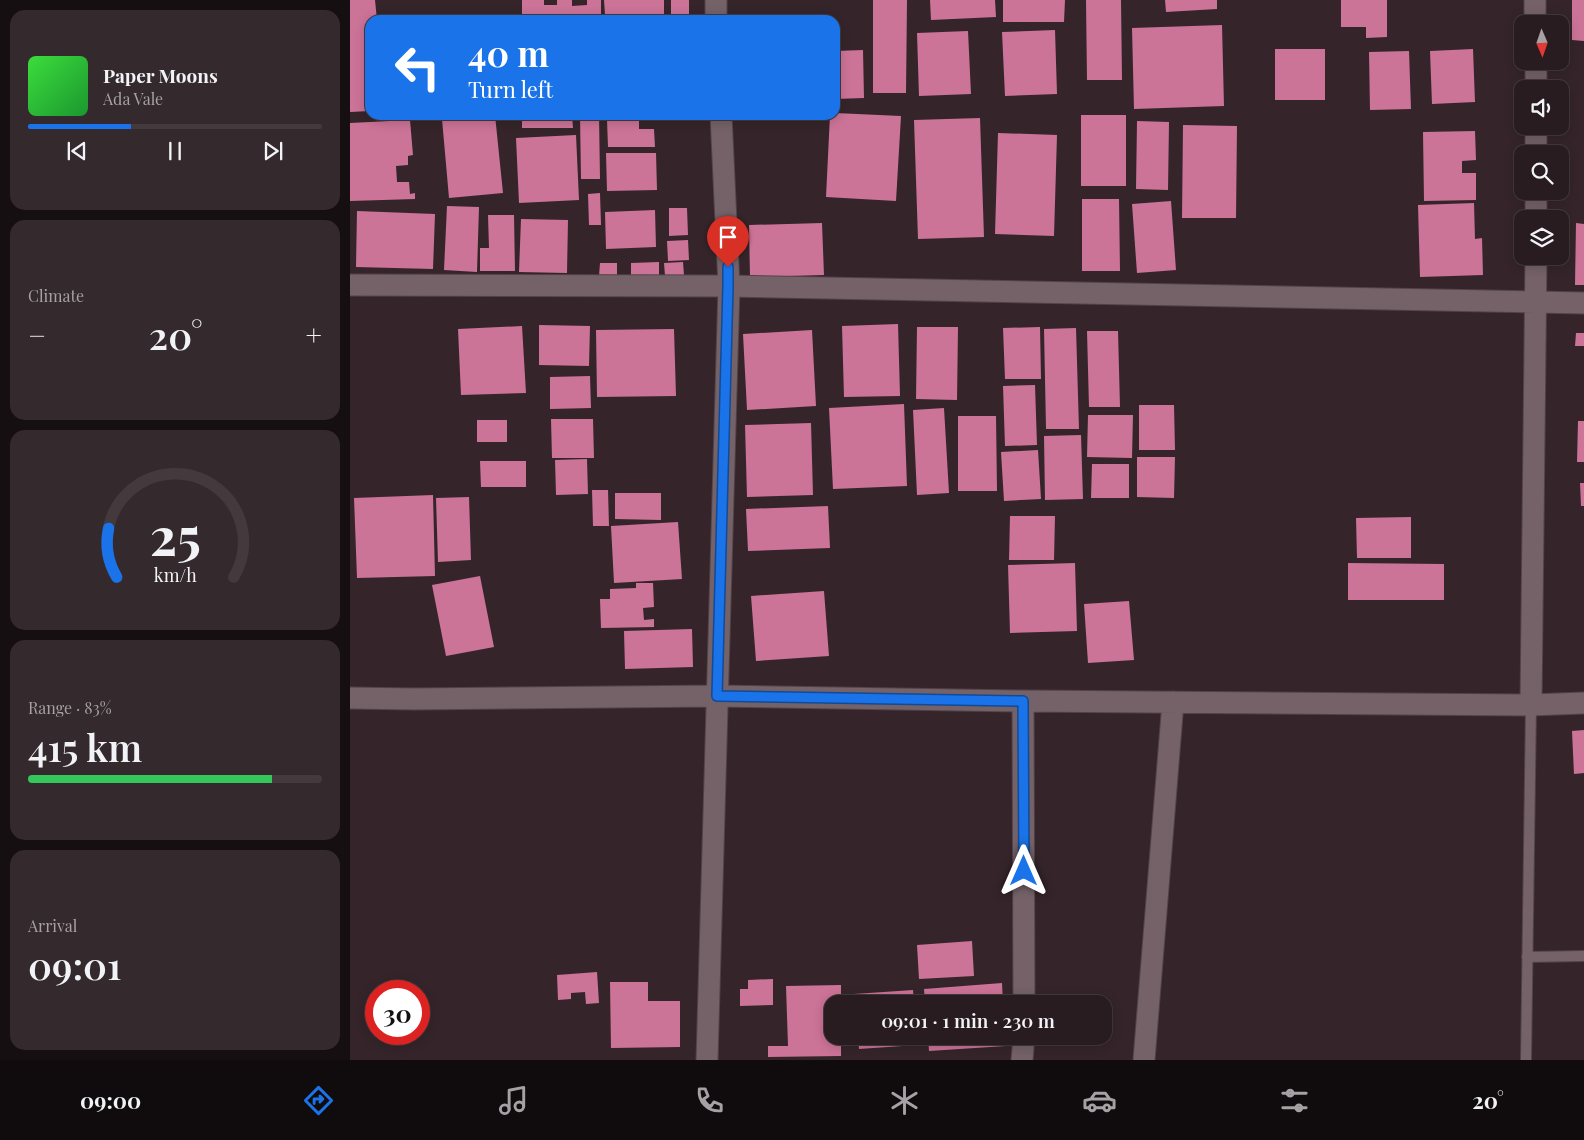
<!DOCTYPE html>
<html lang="en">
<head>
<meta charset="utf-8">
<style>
	body { margin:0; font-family:"Playfair Display",serif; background:#34292d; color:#f1f3f6; height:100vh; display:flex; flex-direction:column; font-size:19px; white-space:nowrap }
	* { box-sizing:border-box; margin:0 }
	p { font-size:16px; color:#a5a1a5 }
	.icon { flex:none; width:28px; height:28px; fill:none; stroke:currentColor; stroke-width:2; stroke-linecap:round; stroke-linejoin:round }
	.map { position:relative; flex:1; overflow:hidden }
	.drawer { display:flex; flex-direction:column; gap:10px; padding:10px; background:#160f12; width:350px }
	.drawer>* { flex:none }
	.hud { position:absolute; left:15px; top:15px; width:475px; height:105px; border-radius:15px; box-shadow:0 2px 12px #0003,0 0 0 1px #443a3e; background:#1a73e8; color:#fff; overflow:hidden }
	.needle { width:32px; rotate:178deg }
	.tools { position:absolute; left:1164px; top:15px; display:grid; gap:10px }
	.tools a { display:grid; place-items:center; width:55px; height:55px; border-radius:10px; background:#281c20; box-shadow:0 2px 12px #0003,0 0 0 1px #443a3e; font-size:25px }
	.speed { position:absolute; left:15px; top:980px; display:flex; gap:10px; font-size:25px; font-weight:700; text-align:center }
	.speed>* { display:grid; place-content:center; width:65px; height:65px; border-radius:50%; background:#281c20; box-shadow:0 2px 12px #0003,0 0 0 1px #443a3e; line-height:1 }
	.speed .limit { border:8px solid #d22; background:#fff; color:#111 }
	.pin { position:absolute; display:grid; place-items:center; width:42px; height:42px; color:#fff; margin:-51px -21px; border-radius:50% 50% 50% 0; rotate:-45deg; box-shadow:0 0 5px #0007 }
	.pin .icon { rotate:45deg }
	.me { position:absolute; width:55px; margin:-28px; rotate:0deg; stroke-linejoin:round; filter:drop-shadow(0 0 4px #0008) }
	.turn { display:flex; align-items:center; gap:18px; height:105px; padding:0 20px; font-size:22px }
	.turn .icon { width:65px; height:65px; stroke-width:2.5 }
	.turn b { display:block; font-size:35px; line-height:42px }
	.big { font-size:38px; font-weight:600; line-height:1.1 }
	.drawer .widget { flex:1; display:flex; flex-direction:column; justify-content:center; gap:8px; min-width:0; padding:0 18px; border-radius:15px; background:#34292d }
	.drawer .dial { align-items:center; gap:0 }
	.dial svg { height:130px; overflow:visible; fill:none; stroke:#443a3e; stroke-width:7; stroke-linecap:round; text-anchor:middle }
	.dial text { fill:#f1f3f6; stroke:none }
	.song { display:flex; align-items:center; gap:15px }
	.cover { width:60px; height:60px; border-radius:8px; background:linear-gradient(135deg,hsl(120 70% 55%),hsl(130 70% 35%)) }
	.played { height:5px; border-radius:2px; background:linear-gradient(90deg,#1a73e8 35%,#443a3e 35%) }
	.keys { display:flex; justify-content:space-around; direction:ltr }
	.heat { display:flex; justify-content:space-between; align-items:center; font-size:28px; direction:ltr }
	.charge { height:8px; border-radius:4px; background:linear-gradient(90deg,#34c759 83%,#443a3e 0) }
	.trip { position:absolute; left:474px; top:995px; width:288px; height:50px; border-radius:15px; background:#281c20; box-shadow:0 2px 12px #0003,0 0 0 1px #443a3e; font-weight:600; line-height:50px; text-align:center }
	.tab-bar { display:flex; height:80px; justify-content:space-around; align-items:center; background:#100b0d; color:#a5a1a5 }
	.tab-bar .icon { width:35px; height:35px }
	.tab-bar .selected { color:#1a73e8 }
	.tab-bar b { font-size:22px; color:#f1f3f6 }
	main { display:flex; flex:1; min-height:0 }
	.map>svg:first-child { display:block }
	.building { fill:#cc7398 }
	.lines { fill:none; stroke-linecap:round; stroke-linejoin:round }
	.service-casing { stroke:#514448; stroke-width:12 }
	.minor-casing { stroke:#514448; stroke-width:23 }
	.service { stroke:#756269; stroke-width:10 }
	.minor { stroke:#756269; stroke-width:21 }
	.route-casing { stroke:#114b97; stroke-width:12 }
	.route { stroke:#1a73e8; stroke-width:9 }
</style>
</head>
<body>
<main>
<section class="drawer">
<div class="widget">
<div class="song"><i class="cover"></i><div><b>Paper Moons</b><p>Ada Vale</p></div></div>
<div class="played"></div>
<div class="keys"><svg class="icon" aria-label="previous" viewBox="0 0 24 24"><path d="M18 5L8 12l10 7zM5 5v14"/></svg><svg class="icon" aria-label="pause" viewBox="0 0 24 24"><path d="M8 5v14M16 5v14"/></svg><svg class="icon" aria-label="next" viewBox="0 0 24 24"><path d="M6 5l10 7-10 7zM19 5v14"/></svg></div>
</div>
<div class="widget"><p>Climate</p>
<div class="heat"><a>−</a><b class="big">20°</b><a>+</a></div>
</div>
<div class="widget dial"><svg viewBox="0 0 100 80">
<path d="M14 69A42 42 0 1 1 86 69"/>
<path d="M14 69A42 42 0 0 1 9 39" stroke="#1a73e8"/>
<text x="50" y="56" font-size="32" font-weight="700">25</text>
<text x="50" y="72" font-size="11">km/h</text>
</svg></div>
<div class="widget"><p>Range · 83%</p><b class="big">415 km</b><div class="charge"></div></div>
<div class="widget"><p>Arrival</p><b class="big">09:01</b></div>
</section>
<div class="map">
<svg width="1234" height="1060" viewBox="0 0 1234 1060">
	<rect width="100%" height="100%" fill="#35252b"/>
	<path class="building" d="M0 0H25L27 20H20V111L0 112Z
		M172 0H194V5H207V0H222V6L237 5V0H251V20H172Z
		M254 0H314V14L255 15Z
		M321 0H339V14H321Z
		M523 0H557L556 93H523Z
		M580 0H645L646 17 581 20Z
		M653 0H715L714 22H653Z
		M736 0H771L772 80H737Z
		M815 0H867V9L816 12Z
		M991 0H1037V37L1016 38V27H991Z
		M1222 0H1234V41L1222 40Z
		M872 25 874 106 784 109 782 28Z
		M705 30 707 94 655 96 652 32Z
		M618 31 621 94 569 96 567 33Z
		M925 49H975V100H925Z
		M1123 49 1125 102 1082 104 1080 51Z
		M513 50 514 98 485 99V51Z
		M1059 51 1061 109 1020 110 1019 52Z
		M485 113 551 116 546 201 476 197 480 115H485Z
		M134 115H145L153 193 99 198 92 119Z
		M172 115H222L223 128H172Z
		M230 115H249L250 179H231Z
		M264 115H289V129H304L305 147H258L257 120 264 121Z
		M731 115H776V186H731Z
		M630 118 634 237 568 239 564 120Z
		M60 120 63 155 58 156V165L46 166 47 182H59L60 194 65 193V199L0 201V123Z
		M787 121 819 122 818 190 786 189Z
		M833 125 887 126 886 218H832Z
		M1125 131 1126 160 1112 161V173H1126V200L1074 201 1073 132Z
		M648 133 707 135 704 236 645 234Z
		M226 135 229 200 169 203 166 138Z
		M256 153H306L307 190 257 191Z
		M250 193 251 225H239L238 194Z
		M732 199H769L770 271H732Z
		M821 201 826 270 787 273 782 204Z
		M1124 203 1125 239 1132 238 1133 275 1070 277 1068 205Z
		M97 206 129 207 127 272 94 270Z
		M319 208H337L338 235 319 236Z
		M305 210 306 247 256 249 255 212Z
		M7 211 85 214 83 269 6 267Z
		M138 215H164L165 271H130V248H139Z
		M171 219 218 220 217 273 169 272Z
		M472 223 474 275 400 277 399 225Z
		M1226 223 1234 224V285H1225Z
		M338 240 339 260 318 261 317 241Z
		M309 262V278H281V263Z
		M333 262 334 275 315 276 314 263Z
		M250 263H267V277L249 276Z
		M548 324 550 396 494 397 492 326Z
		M189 325 240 326 239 366 189 365Z
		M172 326 176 393 111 395 108 329Z
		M567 327H608L607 400 566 399Z
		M690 327 691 379H655L653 328Z
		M726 328 729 429H696L694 329Z
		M324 329 326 396 247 397 246 330Z
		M462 330 466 406 397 410 393 334Z
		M737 331H768L770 407H739Z
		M1226 333H1234V346H1225Z
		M240 376 241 408 200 409V377Z
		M685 385 687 445 655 446 653 386Z
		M554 404 557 486 483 489 479 408Z
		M789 405H824L825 450H789Z
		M594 408 599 493 567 495 563 410Z
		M738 415H783L782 458 737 457Z
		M608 416H646L647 491H608Z
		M201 419H243L244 458H202Z
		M127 420H157V442H127Z
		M1228 421H1234V462H1227Z
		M461 423 463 495 397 497 395 425Z
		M731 435 733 499 695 500 694 436Z
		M688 450 691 499 654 501 651 452Z
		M787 457H825L824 498 787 497Z
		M237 459 238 494 206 495 205 460Z
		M130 461H176V487H131Z
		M742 464H779V498H741Z
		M1230 483H1234V506H1231Z
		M242 490H258L259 526H243Z
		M265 493H311V520L265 519Z
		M83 495 85 576 7 578 4 498Z
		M119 497 121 560 88 562 86 498Z
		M478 506 480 548 398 551 396 509Z
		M660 516H705L704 560H659Z
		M1061 517V558H1007L1006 518Z
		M328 522 332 579 264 583 261 526Z
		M725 563 727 631 660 633 658 565Z
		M998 563 1094 564V600H998Z
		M130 576 144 647 96 656 82 585Z
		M286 583H303L304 607 293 608 294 620 304 619V627L251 628 250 599H260V589L286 588Z
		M474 591 479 656 406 661 401 596Z
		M779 601 784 660 738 663 734 604Z
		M342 629 343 667 275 669 274 631Z
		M1234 730V773L1224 774 1222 731Z
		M622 941 624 976 569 979 567 945Z
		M247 972 249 1003 236 1004 235 992 221 993V999L208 1000 207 975Z
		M423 979V1005L390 1006V989H398V980Z
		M260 982H298V1001H330V1047L261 1048Z
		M652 983 653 1004H575L574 989Z
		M491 985V1004H482V1036H491V1056L418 1057V1046H438L436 986Z
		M563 990 564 1004H505L504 994Z
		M508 1036H566L567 1045 509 1049Z
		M578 1036H655L656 1046 579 1051Z"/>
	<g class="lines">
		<g class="service-casing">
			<path id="service" d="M1177 957 1234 956
				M1176 1060 1181 705"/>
		</g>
		<g class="minor-casing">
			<path id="minor" d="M366 0V20
				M1185 0V24
				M1186 61V89
				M1186 126V154
				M1186 191V219
				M0 285 379 286 1234 303
				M0 698 64 699 367 696 673 701 1181 705 1234 703
				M673 701 674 1004
				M1181 705 1186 256
				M357 1060 379 286 371 115
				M672 1060 674 1036
				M794 1060 823 702"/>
		</g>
		<use href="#service" class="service"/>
		<use href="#minor" class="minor"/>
	</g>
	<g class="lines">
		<g class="route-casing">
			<path id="route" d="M378 267V286L367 696 673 701 674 871"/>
		</g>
		<use href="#route" class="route"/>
	</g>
</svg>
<div class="tools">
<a><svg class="needle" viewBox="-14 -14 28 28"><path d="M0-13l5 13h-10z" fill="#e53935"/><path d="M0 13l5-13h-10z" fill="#a5a1a5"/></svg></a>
<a><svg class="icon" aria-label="sound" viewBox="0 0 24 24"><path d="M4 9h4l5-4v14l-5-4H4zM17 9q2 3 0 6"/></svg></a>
<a><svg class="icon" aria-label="search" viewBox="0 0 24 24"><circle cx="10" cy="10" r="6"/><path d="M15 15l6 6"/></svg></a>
<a><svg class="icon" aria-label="layers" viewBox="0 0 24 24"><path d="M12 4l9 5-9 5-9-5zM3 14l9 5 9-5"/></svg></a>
</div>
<div class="speed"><div class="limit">30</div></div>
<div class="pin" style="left:378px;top:267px;background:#d93025"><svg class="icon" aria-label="arrive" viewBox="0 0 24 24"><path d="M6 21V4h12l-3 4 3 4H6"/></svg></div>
<svg class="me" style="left:674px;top:871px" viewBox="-20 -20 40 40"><path d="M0-17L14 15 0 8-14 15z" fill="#1a73e8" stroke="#fff" stroke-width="4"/></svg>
<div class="trip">09:01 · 1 min · 230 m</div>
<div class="hud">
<div class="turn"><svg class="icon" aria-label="left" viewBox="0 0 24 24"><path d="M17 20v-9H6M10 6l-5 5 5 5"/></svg><div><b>40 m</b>Turn left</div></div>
</div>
</div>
</main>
<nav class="tab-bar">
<b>09:00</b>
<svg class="icon selected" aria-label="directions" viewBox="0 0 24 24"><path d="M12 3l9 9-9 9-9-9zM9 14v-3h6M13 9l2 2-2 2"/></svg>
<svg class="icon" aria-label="music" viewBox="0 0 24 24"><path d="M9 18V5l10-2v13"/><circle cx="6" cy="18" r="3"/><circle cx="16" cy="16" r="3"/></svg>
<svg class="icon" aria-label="phone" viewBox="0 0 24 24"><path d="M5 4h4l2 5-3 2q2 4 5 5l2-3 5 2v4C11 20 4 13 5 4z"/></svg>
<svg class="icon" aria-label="climate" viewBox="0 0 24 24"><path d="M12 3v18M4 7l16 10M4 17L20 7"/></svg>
<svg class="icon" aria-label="car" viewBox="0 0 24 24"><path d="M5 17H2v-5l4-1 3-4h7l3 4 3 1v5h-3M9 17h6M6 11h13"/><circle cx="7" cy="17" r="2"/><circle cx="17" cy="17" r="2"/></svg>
<svg class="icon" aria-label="filters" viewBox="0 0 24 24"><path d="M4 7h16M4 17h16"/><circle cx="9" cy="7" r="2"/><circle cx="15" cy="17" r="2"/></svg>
<b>20°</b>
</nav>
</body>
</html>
